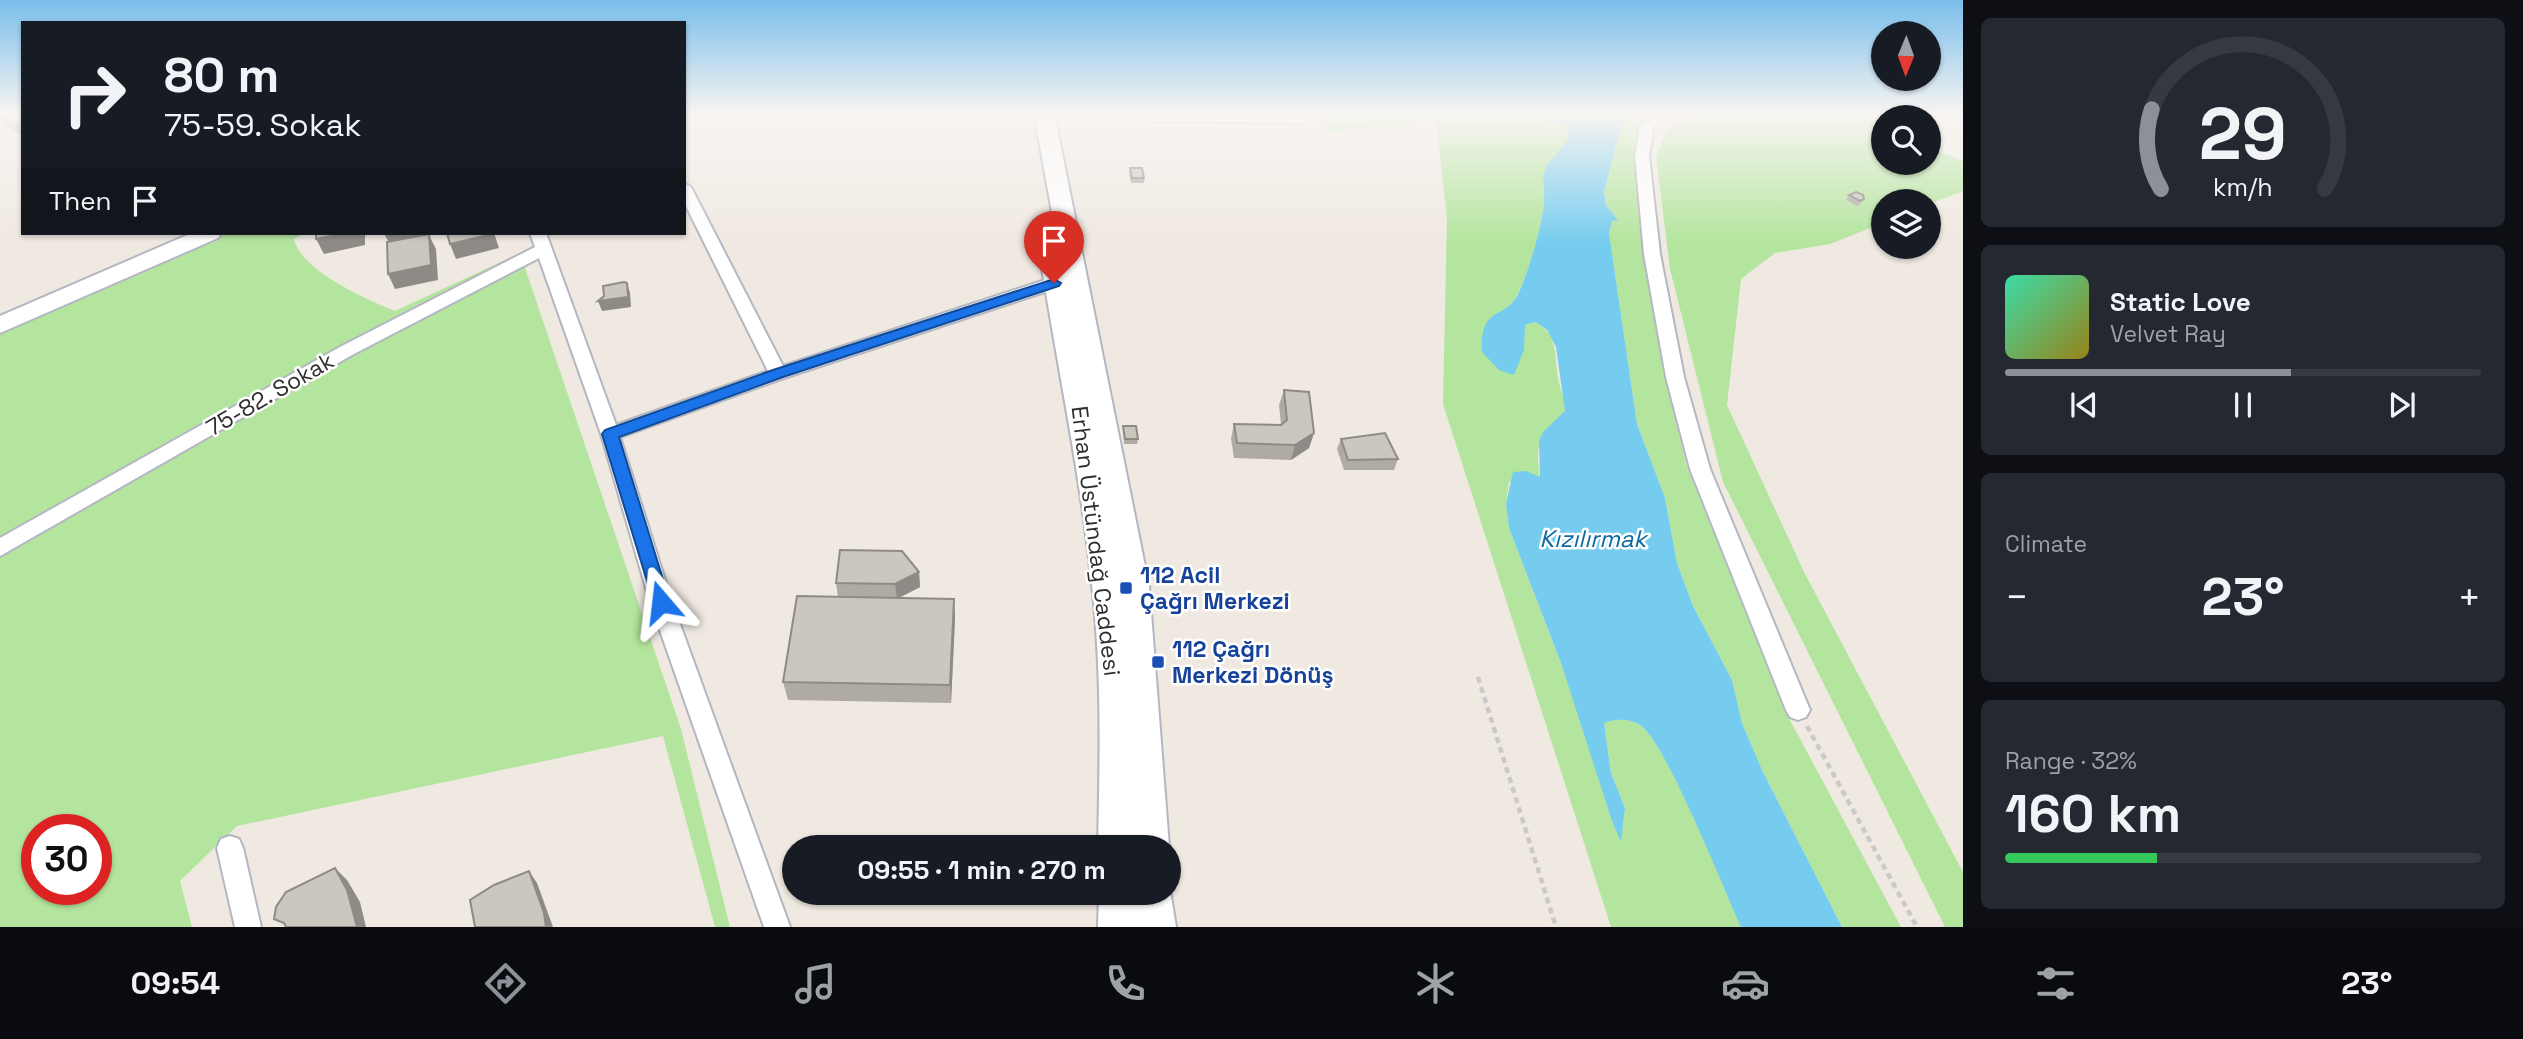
<!DOCTYPE html>
<html lang="en">
<head>
<meta charset="utf-8">
<style>
	body { margin:0; font-family:"Space Grotesk",sans-serif; background:#242831; color:#f1f3f6; height:100vh; display:flex; flex-direction:column; font-size:26px; white-space:nowrap }
	* { box-sizing:border-box; margin:0 }
	p { font-size:23px; color:#9ea1a6 }
	.icon { flex:none; width:38px; height:38px; fill:none; stroke:currentColor; stroke-width:2; stroke-linecap:round; stroke-linejoin:round }
	.map { position:relative; flex:1; overflow:hidden }
	.panel { display:flex; flex-direction:column; gap:18px; padding:18px; background:#0d0f14; width:560px }
	.panel>* { flex:none }
	.guide { position:absolute; left:21px; top:21px; width:665px; height:214px; border-radius:0px; box-shadow:0 2px 5px #0004; background:#171b24; color:#f1f3f6; overflow:hidden }
	.needle { width:46px; rotate:181deg }
	.controls { position:absolute; left:1871px; top:21px; display:grid; gap:14px }
	.controls a { display:grid; place-items:center; width:70px; height:70px; border-radius:50%; background:#171b24; box-shadow:0 2px 5px #0004; font-size:35px }
	.speed { position:absolute; left:21px; top:814px; display:flex; gap:14px; font-size:35px; font-weight:700; text-align:center }
	.speed>* { display:grid; place-content:center; width:91px; height:91px; border-radius:50%; background:#171b24; box-shadow:0 2px 5px #0004; line-height:1 }
	.speed .limit { border:10px solid #d22; background:#fff; color:#111 }
	.pin { position:absolute; display:grid; place-items:center; width:60px; height:60px; color:#fff; margin:-72px -30px; border-radius:50% 50% 50% 0; rotate:-45deg; box-shadow:0 0 7px #0007 }
	.pin .icon { rotate:45deg }
	.me { position:absolute; width:77px; margin:-38px; rotate:343deg; stroke-linejoin:round; filter:drop-shadow(0 0 5px #0008) }
	.turn { display:flex; align-items:center; gap:24px; height:147px; padding:0 28px; font-size:32px }
	.turn .icon { width:91px; height:91px; stroke-width:2.5 }
	.turn b { display:block; font-size:49px; line-height:60px }
	.then { display:flex; align-items:center; height:66px; padding:0 28px; background:#0003; gap:14px; font-size:26px }
	.big { font-size:52px; font-weight:700; line-height:1.1 }
	.panel .tile { flex:1; display:flex; flex-direction:column; justify-content:center; gap:10px; min-width:0; padding:0 24px; border-radius:10px; background:#242831 }
	.panel .dial { align-items:center; gap:0 }
	.dial svg { height:182px; overflow:visible; fill:none; stroke:#363941; stroke-width:7; stroke-linecap:round; text-anchor:middle }
	.dial text { fill:#f1f3f6; stroke:none }
	.song { display:flex; align-items:center; gap:21px }
	.cover { width:84px; height:84px; border-radius:10px; background:linear-gradient(135deg,hsl(160 70% 55%),hsl(50 70% 35%)) }
	.played { height:7px; border-radius:4px; background:linear-gradient(90deg,#8c9099 60%,#363941 60%) }
	.keys { display:flex; justify-content:space-around; direction:ltr }
	.heat { display:flex; justify-content:space-between; align-items:center; font-size:38px; direction:ltr }
	.charge { height:10px; border-radius:5px; background:linear-gradient(90deg,#34c759 32%,#363941 0) }
	.trip { position:absolute; left:782px; top:835px; width:399px; height:70px; border-radius:35px; background:#171b24; box-shadow:0 2px 5px #0004; font-weight:700; line-height:70px; text-align:center }
	.tab-bar { display:flex; height:112px; justify-content:space-around; align-items:center; background:#090b0e; color:#9ea1a6 }
	.tab-bar .icon { width:49px; height:49px }
	.tab-bar .on { color:#8c9099 }
	.tab-bar b { font-size:32px; color:#f1f3f6 }
	main { display:flex; flex:1; min-height:0 }
	.map>svg:first-child { display:block }
	.green { fill:#b4e59e; fill-rule:evenodd }
	.water { fill:#76ccef }
	.lines { fill:none; stroke-linecap:round; stroke-linejoin:round }
	.street-casing { stroke:#b4b7c1; stroke-width:4 }
	.secondary-casing { stroke:#b4b7c1; stroke-width:4 }
	.path { stroke:#c9c9c9; stroke-width:4.5; stroke-dasharray:6 4.5; stroke-linecap:butt }
	.street { fill:#fff; fill-rule:evenodd }
	.secondary { fill:#fff; fill-rule:evenodd }
	.wall { fill:#afaba4 }
	.shaded-wall { fill:#8e8b86 }
	.building { fill:#cbc7bf; stroke:#8e8b86; stroke-width:2 }
	.route { fill:#1a73e8; stroke:#114b97; stroke-width:2 }
	.transit-dot { fill:#1a4fb4; stroke:#fff; stroke-width:2.5 }
	.labels { text-anchor:middle; dominant-baseline:central; stroke-width:5; stroke-linejoin:round; paint-order:stroke }
	.street-label { font-size:23px; fill:#2e2e2e; stroke:#fff }
	.transit-label { font-size:23px; font-weight:bold; fill:#164399; stroke:#fff; text-anchor:start }
	.water-label { font-size:24px; font-style:italic; fill:#0e6ba2; stroke:#fff }
</style>
</head>
<body>
<main>
<div class="map">
<svg width="1963" height="927" viewBox="0 0 1963 927">
	<rect width="100%" height="100%" fill="#efe9e1"/>
	<path class="green" d="M1317 113H1550V121L1566 125C1574 144 1550 159 1544 177 1541 185 1545 195 1544 204 1542 230 1528 274 1516 297 1506 317 1486 307 1482 343L1524 350 1522 333 1525 325 1536 322C1561 338 1553 358 1559 383 1562 393 1565 401 1565 411 1541 440 1534 438 1540 478L1509 482 1506 504 1509 528 1561 663 1621 840 1625 808 1611 773 1604 723C1617 719 1627 718 1640 725 1666 740 1725 891 1741 927H1611L1443 404 1447 217 1436 122 1325 132Z
		M1631 113H1648L1638 124 1633 154 1642 252 1664 375 1687 467 1784 709 1901 927H1842L1763 772 1742 723 1732 680 1693 606 1677 563 1665 498 1637 424 1609 233 1612 221 1617 219 1606 205 1604 192 1621 126Z
		M1692 113H1911L1900 117H1883V163H1928L1929 147 1963 161V191L1929 204 1928 201H1883V223L1830 244 1775 253 1741 279 1727 405 1804 572 1963 872V927H1945L1723 482 1670 269 1656 156 1668 130Z
		M225 233H305L294 239C301 271 366 299 395 311L520 253 681 729 730 927H715L663 736 237 826 180 881 192 927H0V334ZM37 830H96V889H37Z"/>
	<path class="water" d="M1550 113H1631L1621 126 1604 192 1606 205 1618 220 1612 221 1609 233 1637 424 1665 498 1677 563 1693 606 1732 680 1742 723 1763 772 1842 927H1741C1725 892 1665 740 1640 725 1627 718 1617 719 1604 723L1611 773 1625 808 1621 842 1612 821 1561 663 1509 528 1506 504 1513 472 1526 471 1540 477 1539 441 1543 432 1565 411 1556 347 1547 330 1536 322 1525 325 1524 350 1514 375 1499 370 1482 352C1480 305 1504 320 1517 296 1528 274 1542 227 1544 203 1545 192 1541 181 1545 170 1551 154 1575 145 1566 125L1550 121Z"/>
	<g class="lines">
		<g class="street-casing">
			<path id="street" d="M1064 113H1306L1309 119 1302 123 1071 120 1066 119Z
				M1651 113H1666L1654 127 1649 156 1660 254 1684 377 1710 469 1810 710 1806 717 1798 720 1790 717 1786 710 1690 469 1666 377 1644 254 1635 156 1640 126Z
				M684 183 691 187 783 366 1048 279H1060L1062 283 1060 287 784 378 620 437 672 602 790 927H764L650 602 601 434 539 258 352 355 0 556V538L340 347 535 247 530 233H546L616 425 768 371 684 202Z
				M230 836 239 839 243 848 261 927H235L217 848 221 839Z"/>
		</g>
		<g class="secondary-casing">
			<path id="secondary" d="M1034 113H1054L1149 586 1169 847H1098C1100 756 1102 666 1091 576 1078 457 1052 341 1035 223L1038 218H1053Z
				M192 233H221L218 238 0 333V316Z
				M1169 884 1176 927H1098L1099 892H1169Z"/>
		</g>
		<path class="path" d="M1478 677 1556 927
			M1807 726 1917 927"/>
		<use href="#street" class="street"/>
		<use href="#secondary" class="secondary"/>
	</g>
	<path class="wall" d="M0 113H23V137L2 123 0 120Z
		M1237 113H1275V115H1238Z
		M1130 168 1144 178V183H1131L1129 173Z
		M1849 195H1863L1860 204 1857 206 1846 200Z
		M1284 390 1314 433 1309 448 1291 460 1234 458 1231 439 1234 424 1281 425 1279 405Z
		M1123 426 1138 439 1137 444H1124Z
		M1341 439 1398 459 1394 470H1344L1337 449Z
		M919 572 920 587 898 598 954 599 955 618 951 703 788 700 783 682 838 597 836 583Z"/>
	<path class="shaded-wall" d="M346 233H365V245L324 254 316 239Z
		M384 233H430V237L436 249 438 280 395 289 388 274 390 245Z
		M494 233 499 248 456 259 450 244Z
		M627 283 630 293 631 307 602 311 598 301Z
		M1314 433 1309 448 1291 460 1295 445Z
		M919 572 920 587 897 599 895 584Z
		M954 599 955 618 951 703 950 685Z
		M335 868 347 880 360 902 366 927H357Z
		M529 871 537 883 553 927H546Z"/>
	<path class="building" d="M0 113H23V130L0 114Z
		M1130 168H1142L1144 178H1132Z
		M1856 192 1863 195 1864 199 1860 201 1849 195Z
		M316 233H346L316 239Z
		M447 233H493V234L450 244Z
		M429 234 431 265 388 274 387 242Z
		M624 282 627 283 628 297 598 301 604 296 603 286Z
		M1284 390 1309 392 1314 433 1295 445 1237 443 1234 424 1281 425 1287 420Z
		M1123 426H1136L1138 439H1125Z
		M1385 433 1398 459 1348 460 1341 439Z
		M840 550 902 551 919 572 895 584 836 583Z
		M797 596 954 599 950 685 783 682Z
		M335 868 347 890 357 927H286L284 923 274 919 276 907 286 892Z
		M529 871 544 913 546 927H475L470 900 494 885Z"/>
	<linearGradient id="sky" x2="0" y2="1"><stop stop-color="#7abeeb"/><stop offset="0.47" stop-color="#f8f5f2"/><stop offset="1" stop-color="#f8f5f2" stop-opacity="0"/></linearGradient>
	<rect width="1963" height="243" fill="url(#sky)"/>
	<path class="route" d="M1054 279 1061 283 1059 286 783 377 619 437 670 602 668 607 661 610 655 607 602 434 605 430 773 370Z"/>
	<g class="transit-dot">
		<rect x="1119" y="581" width="14" height="14" rx="3.5"/>
		<rect x="1151" y="655" width="14" height="14" rx="3.5"/>
	</g>
	<g class="labels">
		<g class="street-label">
			<text transform="translate(270 394) rotate(-30)">75-82. Sokak</text>
			<text transform="translate(1096 541) rotate(83)">Erhan Üstündağ Caddesi</text>
		</g>
		<g class="transit-label">
			<text x="1140" y="575">112 Acil<tspan x="1140" dy="26">Çağrı Merkezi</tspan></text>
			<text x="1172" y="649">112 Çağrı<tspan x="1172" dy="26">Merkezi Dönüş</tspan></text>
		</g>
		<g class="water-label">
			<text x="1593" y="538">Kızılırmak</text>
		</g>
	</g>
</svg>
<div class="controls">
<a><svg class="needle" viewBox="-14 -14 28 28"><path d="M0-13l5 13h-10z" fill="#e53935"/><path d="M0 13l5-13h-10z" fill="#9ea1a6"/></svg></a>
<a><svg class="icon" aria-label="search" viewBox="0 0 24 24"><circle cx="10" cy="10" r="6"/><path d="M15 15l6 6"/></svg></a>
<a><svg class="icon" aria-label="layers" viewBox="0 0 24 24"><path d="M12 4l9 5-9 5-9-5zM3 14l9 5 9-5"/></svg></a>
</div>
<div class="speed"><div class="limit">30</div></div>
<div class="pin" style="left:1054px;top:283px;background:#d93025"><svg class="icon" aria-label="arrive" viewBox="0 0 24 24"><path d="M6 21V4h12l-3 4 3 4H6"/></svg></div>
<svg class="me" style="left:661px;top:602px" viewBox="-20 -20 40 40"><path d="M0-17L14 15 0 8-14 15z" fill="#1a73e8" stroke="#fff" stroke-width="4"/></svg>
<div class="trip">09:55 · 1 min · 270 m</div>
<div class="guide">
<div class="turn"><svg class="icon" aria-label="right" viewBox="0 0 24 24"><path d="M7 20v-9h11M14 6l5 5-5 5"/></svg><div><b>80 m</b>75-59. Sokak</div></div>
<div class="then">Then<svg class="icon" aria-label="arrive" viewBox="0 0 24 24"><path d="M6 21V4h12l-3 4 3 4H6"/></svg></div>
</div>
</div>
<section class="panel">
<div class="tile dial"><svg viewBox="0 0 100 80">
<path d="M14 69A42 42 0 1 1 86 69"/>
<path d="M14 69A42 42 0 0 1 10 34" stroke="#8c9099"/>
<text x="50" y="56" font-size="32" font-weight="700">29</text>
<text x="50" y="72" font-size="11">km/h</text>
</svg></div>
<div class="tile">
<div class="song"><i class="cover"></i><div><b>Static Love</b><p>Velvet Ray</p></div></div>
<div class="played"></div>
<div class="keys"><svg class="icon" aria-label="previous" viewBox="0 0 24 24"><path d="M18 5L8 12l10 7zM5 5v14"/></svg><svg class="icon" aria-label="pause" viewBox="0 0 24 24"><path d="M8 5v14M16 5v14"/></svg><svg class="icon" aria-label="next" viewBox="0 0 24 24"><path d="M6 5l10 7-10 7zM19 5v14"/></svg></div>
</div>
<div class="tile"><p>Climate</p>
<div class="heat"><a>−</a><b class="big">23°</b><a>+</a></div>
</div>
<div class="tile"><p>Range · 32%</p><b class="big">160 km</b><div class="charge"></div></div>
</section>
</main>
<nav class="tab-bar">
<b>09:54</b>
<svg class="icon on" aria-label="directions" viewBox="0 0 24 24"><path d="M12 3l9 9-9 9-9-9zM9 14v-3h6M13 9l2 2-2 2"/></svg>
<svg class="icon" aria-label="music" viewBox="0 0 24 24"><path d="M9 18V5l10-2v13"/><circle cx="6" cy="18" r="3"/><circle cx="16" cy="16" r="3"/></svg>
<svg class="icon" aria-label="phone" viewBox="0 0 24 24"><path d="M5 4h4l2 5-3 2q2 4 5 5l2-3 5 2v4C11 20 4 13 5 4z"/></svg>
<svg class="icon" aria-label="climate" viewBox="0 0 24 24"><path d="M12 3v18M4 7l16 10M4 17L20 7"/></svg>
<svg class="icon" aria-label="car" viewBox="0 0 24 24"><path d="M5 17H2v-5l4-1 3-4h7l3 4 3 1v5h-3M9 17h6M6 11h13"/><circle cx="7" cy="17" r="2"/><circle cx="17" cy="17" r="2"/></svg>
<svg class="icon" aria-label="filters" viewBox="0 0 24 24"><path d="M4 7h16M4 17h16"/><circle cx="9" cy="7" r="2"/><circle cx="15" cy="17" r="2"/></svg>
<b>23°</b>
</nav>
</body>
</html>
